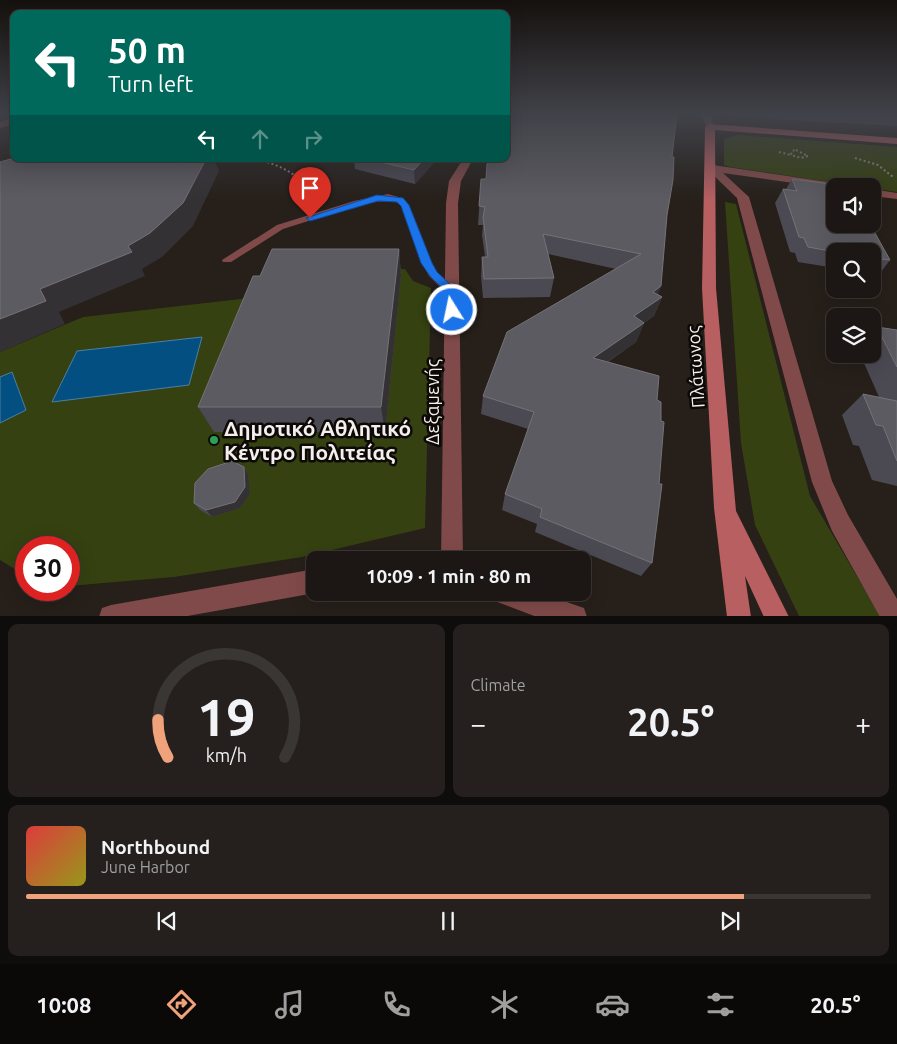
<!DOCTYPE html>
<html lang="en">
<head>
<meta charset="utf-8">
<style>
	body { margin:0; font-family:Ubuntu,sans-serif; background:#25201d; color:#f1f3f6; height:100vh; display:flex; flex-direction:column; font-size:19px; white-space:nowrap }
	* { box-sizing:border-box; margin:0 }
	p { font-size:16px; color:#a09fa0 }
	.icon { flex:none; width:28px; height:28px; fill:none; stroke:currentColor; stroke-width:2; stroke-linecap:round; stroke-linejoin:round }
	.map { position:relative; height:616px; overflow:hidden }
	.side { display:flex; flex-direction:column; gap:8px; padding:8px; background:#0f0d0b; flex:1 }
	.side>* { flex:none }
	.top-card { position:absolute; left:10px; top:10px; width:500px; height:152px; border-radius:10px; box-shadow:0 5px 20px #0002,0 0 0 1px #3a3634; background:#00695c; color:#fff; overflow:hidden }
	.fabs { position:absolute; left:826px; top:178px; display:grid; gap:10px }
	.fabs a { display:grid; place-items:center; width:55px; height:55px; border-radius:10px; background:#1c1714; box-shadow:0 5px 20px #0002,0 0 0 1px #3a3634; font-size:25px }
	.speed { position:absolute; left:15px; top:536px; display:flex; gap:10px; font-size:25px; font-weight:700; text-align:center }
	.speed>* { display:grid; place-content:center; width:65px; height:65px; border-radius:50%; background:#1c1714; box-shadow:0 5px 20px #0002,0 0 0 1px #3a3634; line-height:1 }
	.speed .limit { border:8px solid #d22; background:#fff; color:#111 }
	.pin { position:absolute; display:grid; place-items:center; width:42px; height:42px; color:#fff; margin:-51px -21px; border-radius:50% 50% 50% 0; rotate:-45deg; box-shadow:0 0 5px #0007 }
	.pin .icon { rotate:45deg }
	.me { position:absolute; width:55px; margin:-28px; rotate:350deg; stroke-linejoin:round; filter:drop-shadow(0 0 4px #0008) }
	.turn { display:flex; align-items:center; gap:18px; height:105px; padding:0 15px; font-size:22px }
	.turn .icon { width:65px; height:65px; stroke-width:2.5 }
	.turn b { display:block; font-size:35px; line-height:42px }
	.lanes { display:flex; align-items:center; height:48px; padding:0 15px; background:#0003; justify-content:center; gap:25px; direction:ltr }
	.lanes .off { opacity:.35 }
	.big { font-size:38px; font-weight:700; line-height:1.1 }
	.side .card { flex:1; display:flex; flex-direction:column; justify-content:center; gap:8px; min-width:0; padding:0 18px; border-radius:10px; background:#25201d }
	.side .dial { align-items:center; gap:0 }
	.dial svg { height:130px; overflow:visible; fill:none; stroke:#3a3634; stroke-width:7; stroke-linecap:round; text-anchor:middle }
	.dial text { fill:#f1f3f6; stroke:none }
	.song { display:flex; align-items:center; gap:15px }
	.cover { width:60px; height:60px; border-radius:8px; background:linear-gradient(135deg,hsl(0 70% 55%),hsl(60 70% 35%)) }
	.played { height:5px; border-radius:2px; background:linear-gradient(90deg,#f0a27a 85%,#3a3634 85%) }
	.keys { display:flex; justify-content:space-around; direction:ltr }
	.heat { display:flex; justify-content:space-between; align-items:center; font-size:28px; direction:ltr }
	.side .tiles { flex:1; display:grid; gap:8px; grid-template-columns:1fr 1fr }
	.card:last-child { grid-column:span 2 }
	.trip { position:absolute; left:306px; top:551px; width:285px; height:50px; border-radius:10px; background:#1c1714; box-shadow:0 5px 20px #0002,0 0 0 1px #3a3634; font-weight:700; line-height:50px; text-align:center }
	.menu { display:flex; height:80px; justify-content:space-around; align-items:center; background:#0b0908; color:#a09fa0 }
	.menu .icon { width:35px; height:35px }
	.menu .current { color:#f0a27a }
	.menu b { font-size:22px; color:#f1f3f6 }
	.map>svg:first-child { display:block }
	.green { fill:#354111 }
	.water { fill:#044f82; stroke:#4c7fa2 }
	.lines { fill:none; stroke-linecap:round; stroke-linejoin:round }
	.path { stroke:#8f8985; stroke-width:2; stroke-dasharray:2 2.5; stroke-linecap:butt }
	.lane { fill:#814a4a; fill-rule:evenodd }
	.street { fill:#814a4a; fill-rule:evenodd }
	.secondary { fill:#b75f61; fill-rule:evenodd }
	.wall { fill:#4b4952 }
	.shaded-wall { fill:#343134 }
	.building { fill:#5d5b62; stroke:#757278 }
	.route { fill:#1a73e8; stroke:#114b97 }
	.leisure-dot { fill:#2e9e5b; stroke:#0c0907; stroke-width:2 }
	.labels { text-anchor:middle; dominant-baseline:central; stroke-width:5; stroke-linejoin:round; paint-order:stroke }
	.street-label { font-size:18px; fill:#f4efec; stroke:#0c0907 }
	.near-poi-label { font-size:21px; font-weight:bold; fill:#f4efec; stroke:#0c0907; text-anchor:start }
</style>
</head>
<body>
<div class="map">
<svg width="897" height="617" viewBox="0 0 897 617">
	<rect width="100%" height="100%" fill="#261f1a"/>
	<path class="green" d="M738 135 897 147V192L730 167 724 165V139Z
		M725 202 736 204 810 496 880 616H799L755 525 741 443Z
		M405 269 413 281 431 288 425 528 302 557 174 577 69 586V548H26V576L0 560V352L83 317 258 297 268 271Z"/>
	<path class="water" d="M202 337 189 385 52 402 77 351Z
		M12 372 26 410 0 423V377Z"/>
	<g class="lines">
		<path class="path" d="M796 150 808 156 801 158 791 155 792 151Z
			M779 152 791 155
			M855 158 878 165 893 177
			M254 159C282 165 299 174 316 198"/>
		<path class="lane" d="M388 194 402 198 409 205 432 263 437 272 455 288 456 291 455 294H447L429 276 422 263 401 206 396 202 388 200 359 205 283 229 231 262H223L222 260 277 225 354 201Z"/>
		<path class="street" d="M702 114H712L713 129H707Z
			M14 118V124L0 128V122Z
			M463 159H473L461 181 458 203 463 560H441L446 203 449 181Z
			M713 165 835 183 841 186H835V189L723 173 749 197 832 481 848 515 897 599V617H880L832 531 812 482 737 198 706 168Z
			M872 189 897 193V199L872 196Z
			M315 569V593L182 617H99L102 608 111 605Z
			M488 592H538L584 608 587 617H537L492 600Z"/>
		<path class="secondary" d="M710 124 897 138V144L715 130 716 288 736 511 789 617H764L745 576 751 617H727L714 508 702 288 705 127Z"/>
	</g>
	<path class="wall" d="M733 114H897V126L735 117Z
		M672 157 661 286 658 294 662 297 654 316 644 323 636 342 608 362 657 400 652 563 641 576 535 532 537 524 502 510 505 494 528 429 481 414 483 396 616 269 548 254 554 278 550 297 483 298 481 276 482 257H485L482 235 483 225H478L481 179H486Z
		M354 159H437L415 184 355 169Z
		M792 179 835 186 890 260 878 276 872 275V251H835V268L798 262 795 253 790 252 775 203 783 189H786Z
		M399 249 401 275 385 432H214L198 407 260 276Z
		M877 327 897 330V486L872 480 859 446 853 445 842 415 863 394 879 397 860 354H872V332Z
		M244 467 248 474 250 494 240 508 212 517 200 510 194 503Z"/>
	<path class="shaded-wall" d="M206 159H214L219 171 193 226 162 257 142 269 145 276 59 312 65 324 0 352V319L40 289 128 246Z
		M424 159H437L415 184 414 170Z
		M399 249 401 275 385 432 381 407Z
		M661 286 655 302 662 297 654 316 627 334 634 316 653 292Z
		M644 323 636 342 587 376 593 358Z
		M244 467 248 474 250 494 240 508 212 517 206 510Z"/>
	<path class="building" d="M513 114H677L672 157H674L673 180 667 215 661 286 653 292 662 297 634 316 644 323 593 358 659 376 657 400 661 402V421L664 422 659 484H662L652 563 540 517 542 509 505 494 534 412 483 396 507 332 641 254 543 234 554 278 484 279 482 257H488L483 217 485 207 479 206 481 179H486L487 164 490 159H506V126Z
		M14 158V159H169L178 163 188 159H206L183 203 150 233 128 246 132 252 40 289 46 301 0 319V162Z
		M368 159H424L414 170Z
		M792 179 839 185V186H835V224H870L890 260 872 258V251L835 252 808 247 804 238 799 237 783 189 797 191Z
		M272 249H399L381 407H198L253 276H260Z
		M877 327 897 330V367Z
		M863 394 897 401V461L883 426 876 425Z
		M232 461 244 467 245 487 235 502 206 510 194 503 195 483 208 469Z"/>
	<linearGradient id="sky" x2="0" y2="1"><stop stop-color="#15110e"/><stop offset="0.57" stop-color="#414249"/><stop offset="1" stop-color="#414249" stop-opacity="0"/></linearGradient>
	<rect width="897" height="200" fill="url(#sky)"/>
	<path class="route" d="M377 195 403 198 409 205 432 263 437 272 457 291 456 313H447L446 292 430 276 421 263 401 206 397 202 378 201 310 221 306 218Z"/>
	<circle class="leisure-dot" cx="214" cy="440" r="5"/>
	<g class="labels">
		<g class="street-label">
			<text transform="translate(695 367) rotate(-94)">Πλάτωνος</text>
			<text transform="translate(432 402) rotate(-90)">Δεξαμενής</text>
		</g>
		<g class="near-poi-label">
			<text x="224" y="428">Δημοτικό Αθλητικό<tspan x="224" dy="24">Κέντρο Πολιτείας</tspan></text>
		</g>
	</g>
</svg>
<div class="fabs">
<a><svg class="icon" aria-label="sound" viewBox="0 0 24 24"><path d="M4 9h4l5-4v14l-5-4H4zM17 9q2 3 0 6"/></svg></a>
<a><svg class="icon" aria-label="search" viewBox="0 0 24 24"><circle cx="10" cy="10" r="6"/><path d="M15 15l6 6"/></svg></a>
<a><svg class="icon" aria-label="layers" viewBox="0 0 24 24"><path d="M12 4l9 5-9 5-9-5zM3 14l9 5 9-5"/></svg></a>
</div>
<div class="speed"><div class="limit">30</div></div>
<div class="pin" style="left:310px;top:218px;background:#d93025"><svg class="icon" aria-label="arrive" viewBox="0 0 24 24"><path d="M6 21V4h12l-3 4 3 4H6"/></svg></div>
<svg class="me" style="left:452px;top:310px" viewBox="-20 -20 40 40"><circle r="17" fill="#1a73e8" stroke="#fff" stroke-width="3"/><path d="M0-11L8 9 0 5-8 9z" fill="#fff"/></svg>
<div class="trip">10:09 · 1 min · 80 m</div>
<div class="top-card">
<div class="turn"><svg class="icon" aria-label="left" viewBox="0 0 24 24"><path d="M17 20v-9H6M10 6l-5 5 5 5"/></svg><div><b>50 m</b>Turn left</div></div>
<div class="lanes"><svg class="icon" aria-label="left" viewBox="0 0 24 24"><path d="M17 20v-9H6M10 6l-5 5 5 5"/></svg><svg class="icon off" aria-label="ahead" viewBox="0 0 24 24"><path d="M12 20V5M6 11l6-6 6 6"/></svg><svg class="icon off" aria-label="right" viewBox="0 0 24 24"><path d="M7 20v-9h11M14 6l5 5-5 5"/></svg></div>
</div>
</div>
<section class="side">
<div class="tiles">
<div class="card dial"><svg viewBox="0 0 100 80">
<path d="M14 69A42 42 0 1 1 86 69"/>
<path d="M14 69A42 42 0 0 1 8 46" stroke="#f0a27a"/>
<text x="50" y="56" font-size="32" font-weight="700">19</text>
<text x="50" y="72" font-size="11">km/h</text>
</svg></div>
<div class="card"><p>Climate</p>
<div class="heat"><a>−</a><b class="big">20.5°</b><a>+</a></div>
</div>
<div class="card">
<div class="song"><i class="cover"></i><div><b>Northbound</b><p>June Harbor</p></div></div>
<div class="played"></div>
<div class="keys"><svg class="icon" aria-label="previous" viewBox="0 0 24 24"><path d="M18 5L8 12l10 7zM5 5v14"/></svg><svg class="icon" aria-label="pause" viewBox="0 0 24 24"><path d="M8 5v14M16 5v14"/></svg><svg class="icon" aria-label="next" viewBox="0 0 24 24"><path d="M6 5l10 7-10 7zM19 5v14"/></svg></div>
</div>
</div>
</section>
<nav class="menu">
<b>10:08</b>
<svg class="icon current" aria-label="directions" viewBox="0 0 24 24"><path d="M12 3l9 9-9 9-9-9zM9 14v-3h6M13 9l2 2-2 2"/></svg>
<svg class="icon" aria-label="music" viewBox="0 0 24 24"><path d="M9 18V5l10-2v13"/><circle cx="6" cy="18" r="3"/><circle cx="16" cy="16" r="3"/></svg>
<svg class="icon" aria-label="phone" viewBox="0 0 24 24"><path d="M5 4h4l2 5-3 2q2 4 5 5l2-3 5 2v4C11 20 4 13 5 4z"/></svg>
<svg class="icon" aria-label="climate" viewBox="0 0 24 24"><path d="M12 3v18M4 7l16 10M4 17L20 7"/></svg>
<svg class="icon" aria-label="car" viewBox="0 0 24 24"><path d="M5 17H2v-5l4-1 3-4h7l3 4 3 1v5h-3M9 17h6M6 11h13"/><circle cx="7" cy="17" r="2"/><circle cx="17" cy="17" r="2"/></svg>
<svg class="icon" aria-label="filters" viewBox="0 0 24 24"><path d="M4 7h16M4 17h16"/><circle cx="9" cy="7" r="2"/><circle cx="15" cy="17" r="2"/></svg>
<b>20.5°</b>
</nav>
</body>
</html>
